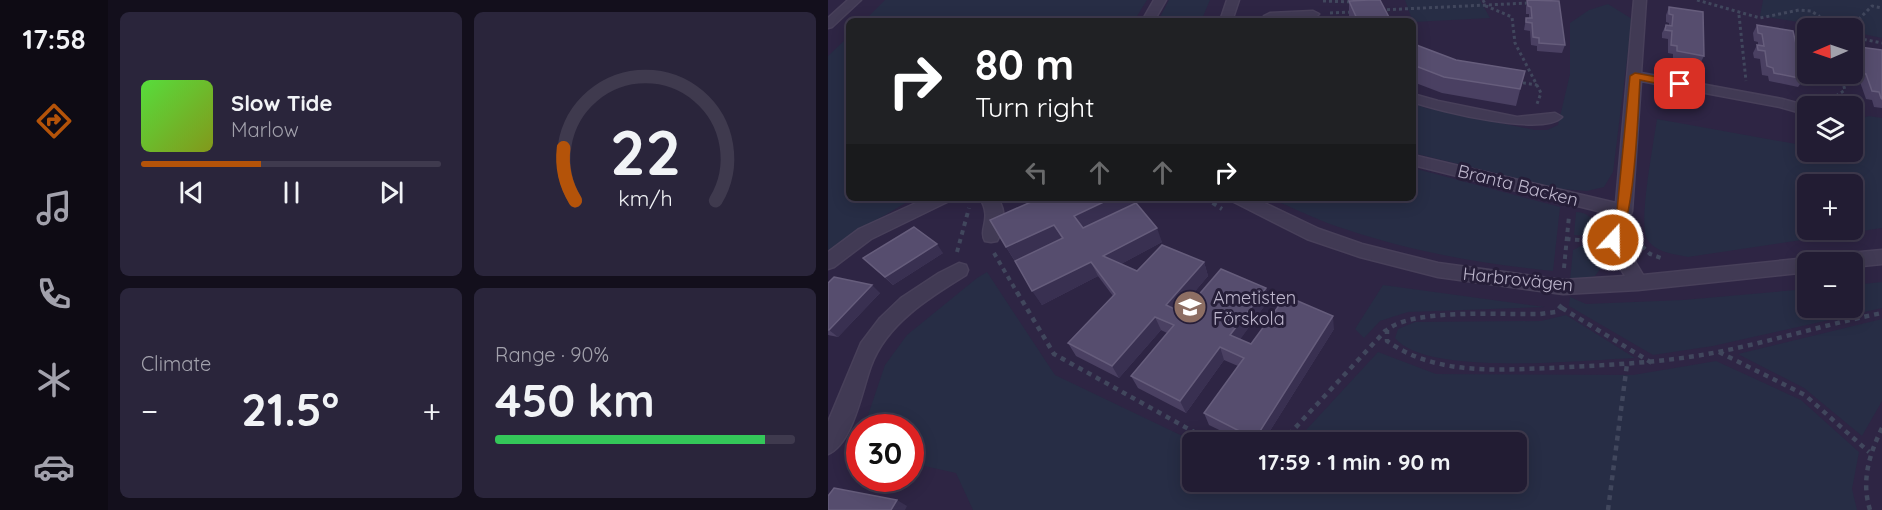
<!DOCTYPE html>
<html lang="en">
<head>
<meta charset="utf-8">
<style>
	body { margin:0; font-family:Quicksand,sans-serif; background:#2a253b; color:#f1f3f6; height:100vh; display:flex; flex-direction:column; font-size:22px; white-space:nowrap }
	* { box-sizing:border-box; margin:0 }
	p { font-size:20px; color:#a2a1ac }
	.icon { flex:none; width:33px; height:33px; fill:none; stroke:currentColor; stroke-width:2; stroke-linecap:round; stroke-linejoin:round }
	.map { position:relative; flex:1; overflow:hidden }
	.sheet { display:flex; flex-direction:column; gap:12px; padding:12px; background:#130f1c; width:720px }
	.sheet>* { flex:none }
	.banner { position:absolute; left:18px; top:18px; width:570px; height:183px; border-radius:9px; box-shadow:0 3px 15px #0003,0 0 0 2px #3f3a4e; background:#202124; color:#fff; overflow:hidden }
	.needle { width:39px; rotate:268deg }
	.fabs { position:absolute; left:969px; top:18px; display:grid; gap:12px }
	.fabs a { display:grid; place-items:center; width:66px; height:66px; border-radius:9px; background:#221c33; box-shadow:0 3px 15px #0003,0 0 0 2px #3f3a4e; font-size:30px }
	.speed { position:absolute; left:18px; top:414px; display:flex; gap:12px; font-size:30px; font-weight:700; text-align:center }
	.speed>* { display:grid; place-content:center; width:78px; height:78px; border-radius:50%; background:#221c33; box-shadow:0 3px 15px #0003,0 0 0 2px #3f3a4e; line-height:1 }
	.speed .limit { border:9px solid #d22; background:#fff; color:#111 }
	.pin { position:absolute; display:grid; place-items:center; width:51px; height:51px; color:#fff; margin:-26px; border-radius:12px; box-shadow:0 3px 9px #0006 }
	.me { position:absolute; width:66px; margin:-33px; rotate:21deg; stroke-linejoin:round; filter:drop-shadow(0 0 4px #0008) }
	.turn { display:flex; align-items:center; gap:21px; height:126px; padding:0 30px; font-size:27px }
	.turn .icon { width:78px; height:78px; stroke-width:2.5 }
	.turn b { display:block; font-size:42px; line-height:51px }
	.lanes { display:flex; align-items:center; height:57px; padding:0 30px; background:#0003; justify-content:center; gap:30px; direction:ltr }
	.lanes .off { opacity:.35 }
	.big { font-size:45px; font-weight:700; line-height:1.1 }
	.sheet .tile { flex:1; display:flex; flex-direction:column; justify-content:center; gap:9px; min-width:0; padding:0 21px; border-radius:9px; background:#2a253b }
	.sheet .dial { align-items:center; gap:0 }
	.dial svg { height:156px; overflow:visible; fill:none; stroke:#3f3a4e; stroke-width:7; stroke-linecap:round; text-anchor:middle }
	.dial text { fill:#f1f3f6; stroke:none }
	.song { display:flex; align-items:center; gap:18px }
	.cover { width:72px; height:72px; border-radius:9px; background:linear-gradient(135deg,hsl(110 70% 55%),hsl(70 70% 35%)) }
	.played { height:6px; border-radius:3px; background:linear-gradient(90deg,#b45309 40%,#3f3a4e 40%) }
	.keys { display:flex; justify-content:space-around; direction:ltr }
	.heat { display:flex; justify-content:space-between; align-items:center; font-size:33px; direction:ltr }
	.charge { height:9px; border-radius:4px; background:linear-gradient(90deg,#34c759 90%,#3f3a4e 0) }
	.sheet .tiles { flex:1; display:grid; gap:12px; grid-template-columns:repeat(2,1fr) }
	.trip { position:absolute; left:354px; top:432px; width:345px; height:60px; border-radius:9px; background:#221c33; box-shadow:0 3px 15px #0003,0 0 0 2px #3f3a4e; font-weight:700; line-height:60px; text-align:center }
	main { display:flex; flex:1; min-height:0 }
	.tab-bar { display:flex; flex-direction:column; width:108px; justify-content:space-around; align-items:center; background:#0e0b14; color:#a2a1ac }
	.tab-bar .icon { width:42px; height:42px }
	.tab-bar .active { color:#b45309 }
	.tab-bar b { font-size:27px; color:#f1f3f6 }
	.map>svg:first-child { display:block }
	.green { fill:#272d45; fill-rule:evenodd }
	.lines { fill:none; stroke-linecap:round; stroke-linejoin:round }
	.minor-casing { stroke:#48405a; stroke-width:3 }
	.path-far2 { stroke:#41475d; stroke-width:3; stroke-dasharray:3 3; stroke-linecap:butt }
	.path-far1 { stroke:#41475d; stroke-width:4; stroke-dasharray:4.5 4.5; stroke-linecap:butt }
	.path { stroke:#41475d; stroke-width:4.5; stroke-dasharray:5 5; stroke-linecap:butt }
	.minor { fill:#413a54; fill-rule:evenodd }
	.wall { fill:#4a4062 }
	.shaded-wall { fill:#393051 }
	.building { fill:#564d6e; stroke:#665d7c; stroke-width:1.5 }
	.route { fill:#b45309; stroke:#753606; stroke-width:1.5 }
	.labels { text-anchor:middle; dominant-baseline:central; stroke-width:6; stroke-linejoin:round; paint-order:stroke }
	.street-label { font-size:18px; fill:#beb7cd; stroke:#261e39 }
	.poi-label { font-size:18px; fill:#beb7cd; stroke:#261e39; text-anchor:start }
</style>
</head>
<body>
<main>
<nav class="tab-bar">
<b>17:58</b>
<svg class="icon active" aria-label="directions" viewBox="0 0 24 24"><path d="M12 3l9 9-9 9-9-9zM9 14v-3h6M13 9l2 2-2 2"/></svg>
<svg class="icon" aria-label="music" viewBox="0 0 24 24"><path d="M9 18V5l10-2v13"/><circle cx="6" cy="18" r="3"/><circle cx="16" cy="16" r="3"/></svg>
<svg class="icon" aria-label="phone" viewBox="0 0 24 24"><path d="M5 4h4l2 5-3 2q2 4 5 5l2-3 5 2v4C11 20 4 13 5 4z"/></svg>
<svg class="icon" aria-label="climate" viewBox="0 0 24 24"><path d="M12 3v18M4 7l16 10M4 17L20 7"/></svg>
<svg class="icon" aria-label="car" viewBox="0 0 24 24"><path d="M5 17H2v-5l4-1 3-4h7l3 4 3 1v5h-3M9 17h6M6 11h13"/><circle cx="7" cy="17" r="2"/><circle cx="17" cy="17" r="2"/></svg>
</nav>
<section class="sheet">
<div class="tiles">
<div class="tile">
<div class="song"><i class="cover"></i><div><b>Slow Tide</b><p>Marlow</p></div></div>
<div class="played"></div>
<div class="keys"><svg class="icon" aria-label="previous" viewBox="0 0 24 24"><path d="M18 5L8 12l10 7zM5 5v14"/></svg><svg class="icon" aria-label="pause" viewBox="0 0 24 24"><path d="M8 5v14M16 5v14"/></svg><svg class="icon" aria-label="next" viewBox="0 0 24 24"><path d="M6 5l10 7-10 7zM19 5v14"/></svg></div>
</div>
<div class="tile dial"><svg viewBox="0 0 100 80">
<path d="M14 69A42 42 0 1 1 86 69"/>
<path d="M14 69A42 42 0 0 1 8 42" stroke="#b45309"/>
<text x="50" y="56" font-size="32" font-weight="700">22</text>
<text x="50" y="72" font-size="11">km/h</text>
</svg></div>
<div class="tile"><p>Climate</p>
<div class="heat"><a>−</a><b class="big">21.5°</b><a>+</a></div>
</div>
<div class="tile"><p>Range · 90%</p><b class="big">450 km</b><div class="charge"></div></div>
</div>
</section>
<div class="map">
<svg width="1054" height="510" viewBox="0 0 1054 510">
	<rect width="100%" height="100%" fill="#2e2544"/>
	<path class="green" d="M57 0H319L306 21H36Z
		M341 0H382L373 21H330Z
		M577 0H652L662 18 585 22Z
		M935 0H1054V38L1025 32 1024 28H1008L932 16Z
		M780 4 804 19 785 172 776 187 759 191 733 189 585 153V103L598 108 707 130H719L730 125 742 74V23L761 10Z
		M21 36V198H86L25 234 0 253V56Z
		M1041 116 1054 118V228L860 257C846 254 828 253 819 239 810 223 826 141 829 119L979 146 980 152H1024L1025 121ZM980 184H1024V230H980Z
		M585 168 732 207 725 271C655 264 584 252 517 229 491 221 466 208 441 198H585Z
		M748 212C762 212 770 224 775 237L746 235Z
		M755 245 779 246 778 261 767 276 742 280 745 250Z
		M159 272 227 375 367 442H364V482H688V442H467L550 352 608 374 805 375 888 361 973 400 1031 452 1024 489 1029 510H145L128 473 83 463 82 428 36 427 57 365 79 335 149 278Z
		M1054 282V308L885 346 825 355 741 306 742 297 758 304 855 300 979 289 980 308H1024L1025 285Z
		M555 285 717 307 580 312 552 321 536 338 527 329Z
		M738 315 807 358C756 360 598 377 567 338L570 329 587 322 713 321Z
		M1054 319V401L1034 436 976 388 910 354Z"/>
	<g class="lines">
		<g class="minor-casing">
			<path id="minor" d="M20 0H33L4 27 0 28V18Z
				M326 0H338L326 21H314Z
				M399 0H411L404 21H392Z
				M806 0H818L813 73 954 99 980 106V115L952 107 813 81 804 211 794 240 815 275 980 258 988 262H980V272L810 290 735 294 610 277 532 257 479 239 406 202 404 198H426L491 229 534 244 610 263 735 280 797 276 776 240 786 215 585 165V155L788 203Z
				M485 11 491 14 489 16 442 19 436 16 442 13Z
				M585 94 610 101 689 117 727 113 734 117C715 137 611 111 585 102Z
				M99 198H121L119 202 43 239 6 267 0 269V252L31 229Z
				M152 198H170C178 212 177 227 169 241L163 242 157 241C150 228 165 220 152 198Z
				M1054 250V264L1024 267V262H991L994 257 1000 255Z
				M131 263 138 265 140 270 138 275C102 297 58 324 43 366 34 390 25 444 0 454V422L33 343 52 318 73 298 111 273Z"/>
		</g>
		<path class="path-far2" d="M655 0 658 6 684 17 687 43 713 93 709 104
			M869 0 932 18 971 10 983 11 991 16 998 28
			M495 1 524 2
			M553 10 701 3
			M502 13 524 12
			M911 15 918 81
			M1022 28 1044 6 1054 8
			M1024 37 1054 43
			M689 82 709 85
			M993 106 1017 90 1012 74"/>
		<path class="path-far1" d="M377 198 394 209
			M738 239 765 241
			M814 246 822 254 836 259
			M129 252 141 208
			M166 253 190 294
			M736 268 741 216"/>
		<path class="path" d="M189 292 226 354 384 442
			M734 305 728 312 712 314C677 315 584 308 559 330V341C607 375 666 370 722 368 778 365 835 363 890 352 945 341 999 324 1054 313
			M734 308 824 363
			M891 352 977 395 1041 452
			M454 442 558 330
			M780 510 799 364
			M1042 510C1033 481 1041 455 1054 428"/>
		<use href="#minor" class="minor"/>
	</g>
	<path class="wall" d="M699 0 737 45 734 53 709 51V46L703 45 702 31 696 30 698 18H701V14H698V7Z
		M521 1 563 21H523L521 17Z
		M841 7 876 56 872 64 845 59V54L840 53V39L834 38V33L838 25 841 26V23L838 22V15Z
		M929 25 976 79 970 87 941 81 940 76 934 75 932 59 926 58 925 53 929 45H930V42L926 41 925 33Z
		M585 42 591 46 628 60 697 71 688 106 614 93 585 82Z
		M1024 46 1054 50V108L1046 107 1044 100 1038 99 1032 82 1025 81 1023 75 1028 69 1026 63H1024Z
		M212 198H314V200L308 203 334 242 293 264 309 271 376 262 380 276 350 311 355 313 438 288 440 301 412 339 423 344 506 329 435 442H416L381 425 376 413 410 366 396 360 358 413 310 388 303 376 339 333 333 330 291 378 248 356 240 343 285 296 270 276 214 305 178 247Z
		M115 253 65 285 35 258Z
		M0 283 52 293 10 337 0 335Z"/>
	<path class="shaded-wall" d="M284 198H314V200L253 230 246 216Z
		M226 225 234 239 187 261 178 247Z
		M329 228 334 242 282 270 275 256Z
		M109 244 115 253 65 285 57 277Z
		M263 262 270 276 214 305 204 291Z
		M376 262 380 276 343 319 338 305Z
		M44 285 52 293 10 337 1 330Z
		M438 288 440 301 406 348 402 335Z
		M505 316 506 329 435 442H428L427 439Z
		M327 317 333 330 291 378 284 366Z
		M392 347 396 360 358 413 352 401Z
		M69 500 79 506 77 510H63Z"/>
	<path class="building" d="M541 0H552L563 21H530L521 1Z
		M699 0 731 1 737 45 711 43V38L705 37 704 23 698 22V18H704L703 7 700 6Z
		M841 7 875 12 876 56 849 51V46L843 45 844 31 837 30 838 25 844 26 845 15 841 14Z
		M929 25 965 31 976 79 946 73 945 68 939 66 937 51 930 50 929 45 936 46 934 34 930 33Z
		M585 42 591 46 628 60 697 71 692 89 616 77 585 65Z
		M1024 46 1054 50V99L1053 98 1051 92 1044 91 1038 74 1031 73 1029 67 1036 68 1031 55 1027 54Z
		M212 198H284L246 216 255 228 308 203 329 228 275 256 309 271 334 245 376 262 338 305 355 313 393 269 438 288 402 335 423 344 458 296 505 316 427 439 376 413 416 358 392 347 352 401 303 376 346 325 327 317 284 366 240 343 287 294 263 262 204 291 187 261 235 238 226 225 178 247 162 220Z
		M86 227 109 244 57 277 35 258Z
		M6 277 44 285 1 330H0V283Z
		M6 488 69 500 63 510H0V496Z"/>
	<path class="route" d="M807 73 852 81 857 84 852 88 812 80C810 106 807 238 785 245L778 240 789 211 802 76Z"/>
	<defs>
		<g id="school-disc" transform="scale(1.725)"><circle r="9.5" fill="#8d6e63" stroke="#261e39"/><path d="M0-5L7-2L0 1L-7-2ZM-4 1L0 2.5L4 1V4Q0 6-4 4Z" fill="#fff"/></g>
	</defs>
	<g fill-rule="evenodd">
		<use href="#school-disc" x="362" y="307"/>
	</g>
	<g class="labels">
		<g class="street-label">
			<text transform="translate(690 185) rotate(14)">Branta Backen</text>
			<text transform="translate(690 279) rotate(6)">Harbrovägen</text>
		</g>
		<g class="poi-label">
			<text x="385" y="297">Ametisten<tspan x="385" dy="21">Förskola</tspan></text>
		</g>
	</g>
</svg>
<div class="fabs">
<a><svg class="needle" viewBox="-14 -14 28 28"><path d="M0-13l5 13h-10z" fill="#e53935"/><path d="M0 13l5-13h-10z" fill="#a2a1ac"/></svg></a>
<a><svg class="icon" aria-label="layers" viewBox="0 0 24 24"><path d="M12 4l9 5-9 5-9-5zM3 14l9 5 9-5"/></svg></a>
<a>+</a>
<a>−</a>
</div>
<div class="speed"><div class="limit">30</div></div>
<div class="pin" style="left:852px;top:84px;background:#d93025"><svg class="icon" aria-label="arrive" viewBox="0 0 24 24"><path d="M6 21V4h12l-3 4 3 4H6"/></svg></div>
<svg class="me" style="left:785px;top:240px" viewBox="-20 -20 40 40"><circle r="17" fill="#b45309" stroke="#fff" stroke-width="3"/><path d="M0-11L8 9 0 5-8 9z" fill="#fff"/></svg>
<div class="trip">17:59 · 1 min · 90 m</div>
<div class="banner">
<div class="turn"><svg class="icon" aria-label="right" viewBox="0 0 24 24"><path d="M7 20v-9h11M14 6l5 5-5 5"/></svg><div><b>80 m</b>Turn right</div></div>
<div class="lanes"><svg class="icon off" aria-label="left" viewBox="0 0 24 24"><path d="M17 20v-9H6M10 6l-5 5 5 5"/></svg><svg class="icon off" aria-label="ahead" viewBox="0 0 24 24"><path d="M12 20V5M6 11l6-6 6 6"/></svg><svg class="icon off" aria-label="ahead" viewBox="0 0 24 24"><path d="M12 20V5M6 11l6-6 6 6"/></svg><svg class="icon" aria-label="right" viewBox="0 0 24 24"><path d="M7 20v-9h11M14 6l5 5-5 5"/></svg></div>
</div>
</div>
</main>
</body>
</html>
